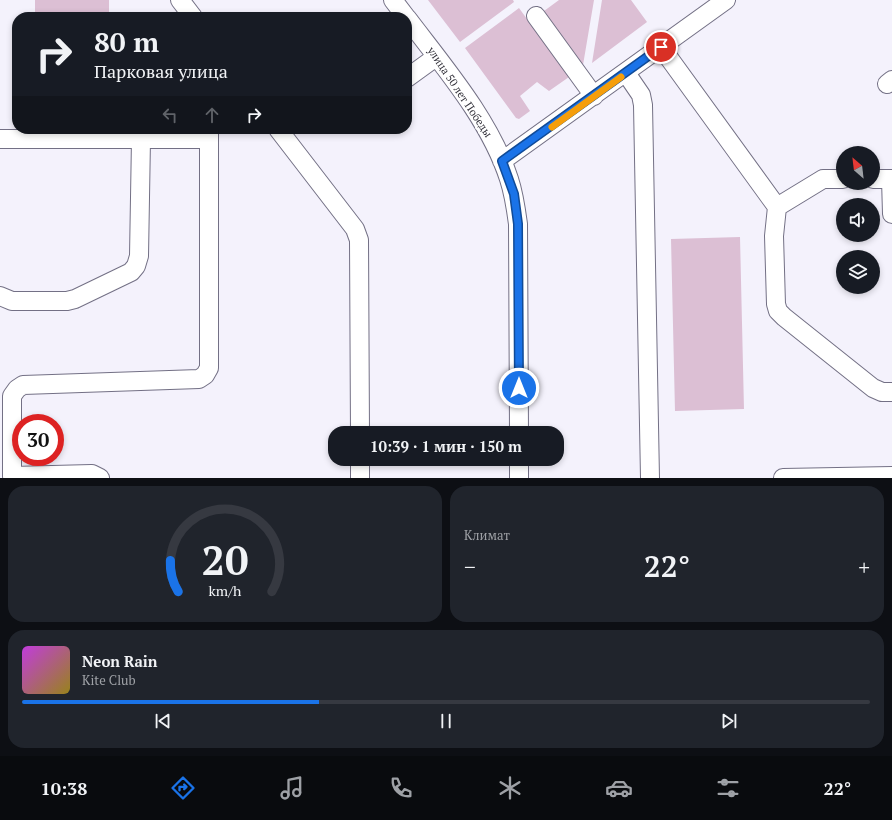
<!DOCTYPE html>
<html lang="ru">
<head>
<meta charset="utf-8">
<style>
	body { margin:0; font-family:"PT Serif",serif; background:#20242c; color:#f1f3f6; height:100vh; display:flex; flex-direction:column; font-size:15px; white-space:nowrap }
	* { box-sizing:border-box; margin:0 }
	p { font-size:13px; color:#9ea1a6 }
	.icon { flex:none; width:22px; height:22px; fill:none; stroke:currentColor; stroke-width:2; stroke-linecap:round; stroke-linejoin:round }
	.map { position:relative; height:478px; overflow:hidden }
	.details { display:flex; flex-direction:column; gap:8px; padding:8px; background:#0d0f14; flex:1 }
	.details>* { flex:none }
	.banner { position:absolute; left:12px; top:12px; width:400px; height:122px; border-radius:16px; box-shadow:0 2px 6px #0003; background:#171b24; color:#f1f3f6; overflow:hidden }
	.needle { width:26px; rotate:332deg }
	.fabs { position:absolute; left:836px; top:146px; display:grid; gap:8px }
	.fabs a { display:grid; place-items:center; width:44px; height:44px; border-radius:50%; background:#171b24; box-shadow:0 2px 6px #0003; font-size:20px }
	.speed { position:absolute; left:12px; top:414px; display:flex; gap:8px; font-size:20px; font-weight:700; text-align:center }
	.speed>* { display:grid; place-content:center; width:52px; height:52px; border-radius:50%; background:#171b24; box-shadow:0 2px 6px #0003; line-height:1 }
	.speed .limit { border:6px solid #d22; background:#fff; color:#111 }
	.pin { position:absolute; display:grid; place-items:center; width:34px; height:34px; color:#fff; margin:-17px; border:2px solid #fff; border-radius:50%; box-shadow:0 1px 4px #0007 }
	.me { position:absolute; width:44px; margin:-22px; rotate:0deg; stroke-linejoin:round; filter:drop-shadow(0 0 3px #0008) }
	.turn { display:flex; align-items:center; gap:14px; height:84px; padding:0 16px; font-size:18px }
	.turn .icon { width:52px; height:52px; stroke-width:2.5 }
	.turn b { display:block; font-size:28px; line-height:34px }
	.lanes { display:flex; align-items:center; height:38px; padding:0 16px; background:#0003; justify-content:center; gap:20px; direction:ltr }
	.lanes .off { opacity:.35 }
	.big { font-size:30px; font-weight:700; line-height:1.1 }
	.details .widget { flex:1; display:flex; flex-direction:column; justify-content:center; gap:6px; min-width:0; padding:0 14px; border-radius:16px; background:#20242c }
	.details .dial { align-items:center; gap:0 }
	.dial svg { height:104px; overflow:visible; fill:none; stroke:#363941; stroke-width:7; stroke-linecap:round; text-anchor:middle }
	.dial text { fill:#f1f3f6; stroke:none }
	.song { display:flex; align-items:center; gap:12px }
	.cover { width:48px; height:48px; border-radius:6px; background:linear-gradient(135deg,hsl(290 70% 55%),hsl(50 70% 35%)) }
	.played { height:4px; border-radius:2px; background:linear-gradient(90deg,#1a73e8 35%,#363941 35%) }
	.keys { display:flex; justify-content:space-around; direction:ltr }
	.heat { display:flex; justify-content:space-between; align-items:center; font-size:22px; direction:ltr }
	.details .tiles { flex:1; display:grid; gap:8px; grid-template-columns:1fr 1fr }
	.widget:last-child { grid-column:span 2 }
	.trip { position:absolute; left:328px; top:426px; width:236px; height:40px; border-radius:16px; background:#171b24; box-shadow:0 2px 6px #0003; font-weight:700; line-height:40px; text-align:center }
	.menu { display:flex; height:64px; justify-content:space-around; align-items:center; background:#090b0e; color:#9ea1a6 }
	.menu .icon { width:28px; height:28px }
	.menu .on { color:#1a73e8 }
	.menu b { font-size:18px; color:#f1f3f6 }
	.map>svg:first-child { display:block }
	.green { fill:#dcbfd4 }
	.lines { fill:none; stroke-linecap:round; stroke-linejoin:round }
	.minor-casing { stroke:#737085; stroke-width:20 }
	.minor { stroke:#fff; stroke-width:18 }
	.route-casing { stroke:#114b97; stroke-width:10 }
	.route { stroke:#1a73e8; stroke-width:7 }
	.slow { stroke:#f59e0b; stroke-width:7 }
	.labels { text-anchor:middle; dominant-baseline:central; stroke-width:4; stroke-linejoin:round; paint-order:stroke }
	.street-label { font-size:11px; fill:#313039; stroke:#fff }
</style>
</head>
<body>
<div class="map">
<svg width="892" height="478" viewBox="0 0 892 478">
	<rect width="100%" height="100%" fill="#f4f2fc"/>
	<path class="green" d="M35 0H109V17H35Z
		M428 0H513L514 2 460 42Z
		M559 0H594L583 65 544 11Z
		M602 0H631L647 22 592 63Z
		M519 8 569 77 549 91 537 82 520 96 530 111 519 119 516 118 465 48Z
		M740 237 744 409 675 411 671 239Z"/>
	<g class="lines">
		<g class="minor-casing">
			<path id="minor" d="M180 0 193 17
				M393 0 406 17
				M536 16 594 96
				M407 18C444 67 490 120 509 179 514 194 516 209 518 224L519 433
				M661 47 777 207 774 236 776 304 778 311 784 317 873 388 882 392H892
				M626 73 641 95 643 105 650 478
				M407 78 436 57
				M887 84 892 80
				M278 129 355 229 359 240 360 433
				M0 139H208
				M502 161 726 0
				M873 179H892
				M891 179 892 214
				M777 207 823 179H843
				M0 296 12 301H67L75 299 131 272 136 266 139 256 141 139
				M360 459V478
				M519 459V478
				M100 478 92 474 12 476V396L17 389 23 385 199 379 205 375 209 368V129
				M783 478 892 476"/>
		</g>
		<use href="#minor" class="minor"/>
	</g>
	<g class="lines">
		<g class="route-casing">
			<path id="route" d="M519 388 518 224 514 194 502 161 661 47"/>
		</g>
		<use href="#route" class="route"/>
		<path class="slow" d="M552 127 621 77"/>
	</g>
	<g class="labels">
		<g class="street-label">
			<text transform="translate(460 92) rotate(56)">улица 50 лет Победы</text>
		</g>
	</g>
</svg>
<div class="fabs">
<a><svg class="needle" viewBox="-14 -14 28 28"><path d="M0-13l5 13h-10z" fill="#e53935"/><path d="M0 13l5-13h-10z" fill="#9ea1a6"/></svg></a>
<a><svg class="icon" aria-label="sound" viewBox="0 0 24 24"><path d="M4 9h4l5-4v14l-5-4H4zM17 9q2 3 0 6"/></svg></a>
<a><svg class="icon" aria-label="layers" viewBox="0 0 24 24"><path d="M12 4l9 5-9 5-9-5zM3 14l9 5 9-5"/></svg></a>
</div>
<div class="speed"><div class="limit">30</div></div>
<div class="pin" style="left:661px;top:47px;background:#d93025"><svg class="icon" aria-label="arrive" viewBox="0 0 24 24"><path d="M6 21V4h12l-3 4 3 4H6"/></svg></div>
<svg class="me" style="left:519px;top:388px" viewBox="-20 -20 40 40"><circle r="17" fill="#1a73e8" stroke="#fff" stroke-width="3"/><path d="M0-11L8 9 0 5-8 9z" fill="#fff"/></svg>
<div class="trip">10:39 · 1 мин · 150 m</div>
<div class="banner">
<div class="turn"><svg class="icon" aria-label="right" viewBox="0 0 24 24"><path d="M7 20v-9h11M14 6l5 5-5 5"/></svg><div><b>80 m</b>Парковая улица</div></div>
<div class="lanes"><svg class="icon off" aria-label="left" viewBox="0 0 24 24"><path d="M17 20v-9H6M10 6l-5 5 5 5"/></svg><svg class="icon off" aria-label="ahead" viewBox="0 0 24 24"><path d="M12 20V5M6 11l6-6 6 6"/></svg><svg class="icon" aria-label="right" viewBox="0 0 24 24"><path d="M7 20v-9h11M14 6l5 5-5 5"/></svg></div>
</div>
</div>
<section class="details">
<div class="tiles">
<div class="widget dial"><svg viewBox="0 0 100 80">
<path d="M14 69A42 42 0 1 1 86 69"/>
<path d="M14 69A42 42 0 0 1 8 45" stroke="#1a73e8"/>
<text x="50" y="56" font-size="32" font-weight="700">20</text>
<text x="50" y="72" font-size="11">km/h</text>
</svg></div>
<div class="widget"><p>Климат</p>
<div class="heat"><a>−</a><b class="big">22°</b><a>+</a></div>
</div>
<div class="widget">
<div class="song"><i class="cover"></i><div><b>Neon Rain</b><p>Kite Club</p></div></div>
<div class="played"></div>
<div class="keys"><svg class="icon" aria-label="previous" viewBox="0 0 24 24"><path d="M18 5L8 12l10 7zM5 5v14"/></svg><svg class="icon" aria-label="pause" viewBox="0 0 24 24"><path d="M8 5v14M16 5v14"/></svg><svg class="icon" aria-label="next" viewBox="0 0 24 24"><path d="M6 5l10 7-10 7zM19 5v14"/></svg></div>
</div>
</div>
</section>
<nav class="menu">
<b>10:38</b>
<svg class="icon on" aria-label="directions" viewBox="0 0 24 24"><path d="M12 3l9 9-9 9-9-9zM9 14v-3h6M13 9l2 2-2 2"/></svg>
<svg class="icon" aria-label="music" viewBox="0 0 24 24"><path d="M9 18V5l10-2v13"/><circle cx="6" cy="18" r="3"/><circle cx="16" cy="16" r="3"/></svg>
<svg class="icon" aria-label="phone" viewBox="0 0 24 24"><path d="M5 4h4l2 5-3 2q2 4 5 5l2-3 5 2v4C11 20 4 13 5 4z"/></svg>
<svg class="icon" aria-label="climate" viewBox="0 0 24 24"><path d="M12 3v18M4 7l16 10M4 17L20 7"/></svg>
<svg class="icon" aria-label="car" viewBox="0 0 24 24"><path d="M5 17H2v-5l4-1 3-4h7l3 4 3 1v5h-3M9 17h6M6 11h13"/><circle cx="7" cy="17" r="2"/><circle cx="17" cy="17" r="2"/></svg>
<svg class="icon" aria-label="filters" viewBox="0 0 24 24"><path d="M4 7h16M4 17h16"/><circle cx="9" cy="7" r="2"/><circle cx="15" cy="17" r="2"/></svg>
<b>22°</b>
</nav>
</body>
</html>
